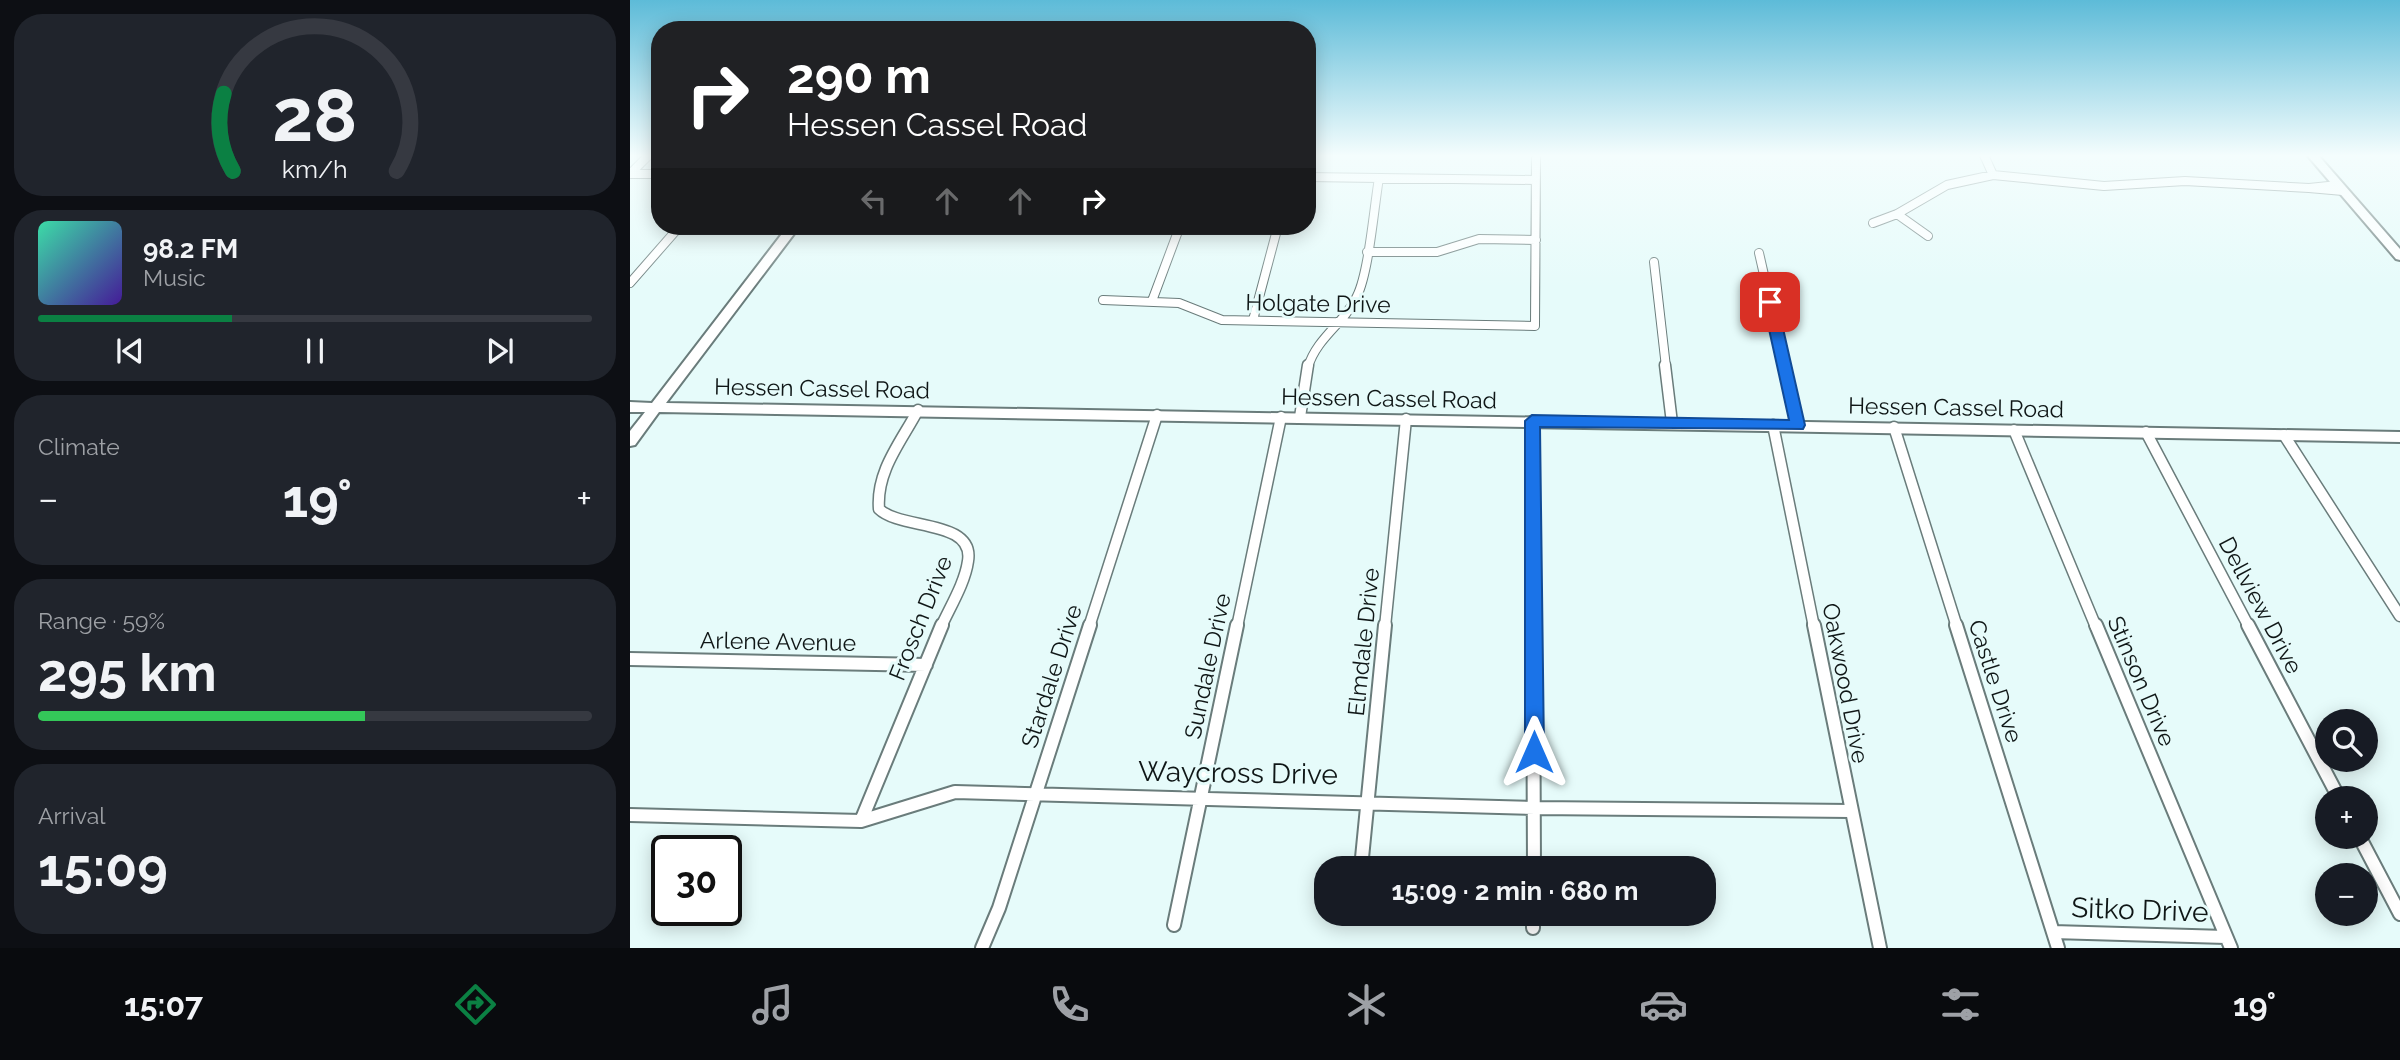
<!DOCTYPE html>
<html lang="en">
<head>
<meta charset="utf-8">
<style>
	body { margin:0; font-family:Raleway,sans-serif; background:#20242c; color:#f1f3f6; height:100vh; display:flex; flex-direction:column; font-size:26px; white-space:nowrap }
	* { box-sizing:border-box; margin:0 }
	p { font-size:23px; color:#9ea1a6 }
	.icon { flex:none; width:38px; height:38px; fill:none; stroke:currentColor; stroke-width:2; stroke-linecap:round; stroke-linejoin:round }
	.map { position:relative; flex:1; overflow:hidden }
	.sheet { display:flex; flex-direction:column; gap:14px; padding:14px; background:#0d0f14; width:630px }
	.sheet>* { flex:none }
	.top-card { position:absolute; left:21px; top:21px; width:665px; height:214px; border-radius:28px; box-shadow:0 4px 18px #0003; background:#202124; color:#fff; overflow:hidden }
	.controls { position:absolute; left:1685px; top:709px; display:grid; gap:14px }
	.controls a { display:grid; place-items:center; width:63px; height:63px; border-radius:50%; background:#171b24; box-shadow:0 4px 18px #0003; font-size:35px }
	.speed { position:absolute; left:21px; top:835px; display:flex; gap:14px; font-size:35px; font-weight:700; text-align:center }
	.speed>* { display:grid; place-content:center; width:91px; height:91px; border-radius:50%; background:#171b24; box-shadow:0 4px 18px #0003; line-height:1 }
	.speed .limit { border:4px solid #111; border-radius:10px; background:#fff; color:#111 }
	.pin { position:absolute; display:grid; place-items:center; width:60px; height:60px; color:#fff; margin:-30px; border-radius:14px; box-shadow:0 4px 10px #0006 }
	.me { position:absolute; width:77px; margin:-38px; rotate:0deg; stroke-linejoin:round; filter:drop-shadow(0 0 5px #0008) }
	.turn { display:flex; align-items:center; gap:24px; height:147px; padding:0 21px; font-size:32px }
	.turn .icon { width:91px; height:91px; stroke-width:2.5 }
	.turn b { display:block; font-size:49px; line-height:60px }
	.lanes { display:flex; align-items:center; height:66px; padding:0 21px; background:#0003; justify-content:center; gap:35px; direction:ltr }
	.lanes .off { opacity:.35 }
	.big { font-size:52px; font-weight:700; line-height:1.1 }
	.sheet .widget { flex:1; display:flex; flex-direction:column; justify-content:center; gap:10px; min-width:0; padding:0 24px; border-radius:28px; background:#20242c }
	.sheet .dial { align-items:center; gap:0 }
	.dial svg { height:182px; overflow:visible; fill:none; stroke:#363941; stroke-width:7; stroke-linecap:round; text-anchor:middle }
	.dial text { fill:#f1f3f6; stroke:none }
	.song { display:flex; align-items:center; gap:21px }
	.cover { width:84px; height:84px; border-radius:10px; background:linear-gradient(135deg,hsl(160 70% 55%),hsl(260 70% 35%)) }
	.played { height:7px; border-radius:4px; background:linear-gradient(90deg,#0b8043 35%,#363941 35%) }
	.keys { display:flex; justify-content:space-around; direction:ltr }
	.heat { display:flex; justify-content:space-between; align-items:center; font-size:38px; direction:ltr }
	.charge { height:10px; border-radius:5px; background:linear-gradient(90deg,#34c759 59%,#363941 0) }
	.trip { position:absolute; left:684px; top:856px; width:402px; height:70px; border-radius:28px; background:#171b24; box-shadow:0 4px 18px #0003; font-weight:700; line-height:70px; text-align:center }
	.dock { display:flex; height:112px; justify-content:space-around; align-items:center; background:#090b0e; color:#9ea1a6 }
	.dock .icon { width:49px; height:49px }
	.dock .active { color:#0b8043 }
	.dock b { font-size:32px; color:#f1f3f6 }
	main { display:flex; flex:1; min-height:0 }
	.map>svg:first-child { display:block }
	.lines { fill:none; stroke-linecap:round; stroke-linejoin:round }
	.street-far2-casing { stroke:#6a7c7b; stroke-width:10 }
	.street-far1-casing { stroke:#6a7c7b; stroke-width:13 }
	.street-casing { stroke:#6a7c7b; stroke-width:16 }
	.secondary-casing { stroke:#6a7c7b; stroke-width:4 }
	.street-far2 { stroke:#fff; stroke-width:8 }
	.street-far1 { stroke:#fff; stroke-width:10 }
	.street { stroke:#fff; stroke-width:12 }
	.secondary { fill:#fff; fill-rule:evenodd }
	.route { fill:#1a73e8; stroke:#114b97; stroke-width:2 }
	.labels { text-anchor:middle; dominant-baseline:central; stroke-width:6; stroke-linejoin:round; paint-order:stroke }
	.street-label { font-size:23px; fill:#0f1616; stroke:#e6fbfa }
	.near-street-label { font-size:28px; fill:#0f1616; stroke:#e6fbfa }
</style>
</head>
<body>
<main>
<section class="sheet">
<div class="widget dial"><svg viewBox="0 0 100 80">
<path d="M14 69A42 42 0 1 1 86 69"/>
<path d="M14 69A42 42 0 0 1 10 35" stroke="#0b8043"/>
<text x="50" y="56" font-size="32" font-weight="700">28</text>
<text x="50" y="72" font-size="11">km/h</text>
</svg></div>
<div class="widget">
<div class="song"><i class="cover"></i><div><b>98.2 FM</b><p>Music</p></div></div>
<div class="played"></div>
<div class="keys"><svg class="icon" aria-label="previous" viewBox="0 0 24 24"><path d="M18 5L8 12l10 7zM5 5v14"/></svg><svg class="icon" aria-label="pause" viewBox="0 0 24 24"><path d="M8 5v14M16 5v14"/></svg><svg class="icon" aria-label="next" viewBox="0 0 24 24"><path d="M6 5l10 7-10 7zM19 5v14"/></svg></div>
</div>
<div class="widget"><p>Climate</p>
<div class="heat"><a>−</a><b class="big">19°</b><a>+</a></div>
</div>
<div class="widget"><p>Range · 59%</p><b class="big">295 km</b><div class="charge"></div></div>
<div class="widget"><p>Arrival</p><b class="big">15:09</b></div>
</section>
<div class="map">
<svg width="1770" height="948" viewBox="0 0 1770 948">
	<rect width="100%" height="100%" fill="#e6fbfa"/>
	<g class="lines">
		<g class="street-far2-casing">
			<path id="street-far2" d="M1354 155 1363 175
				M0 174H30
				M0 174 19 155
				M677 177 905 180
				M1708 185 1679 188 1713 191
				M1267 214 1298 236
				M1243 223 1267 214 1317 185 1363 175 1474 186 1555 181 1679 188
				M737 252H807L849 239 906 240
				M1129 253 1155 367
				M1024 262 1036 367
				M0 283 50 226
				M473 300 549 303 592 320 905 326 906 158
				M522 301 550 226
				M623 320 648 226
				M678 367C687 337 715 323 727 296 739 272 744 207 749 178"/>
		</g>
		<g class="street-far1-casing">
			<path id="street-far1" d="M1035 365 1042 423
				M1154 365 1168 425
				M288 410C271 442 246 471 249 509 270 530 345 519 338 561 335 583 320 607 311 627
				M670 417 678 365
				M902 421 903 627
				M1143 425 1184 627
				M1264 427 1327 627
				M1384 430 1466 627
				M1516 432 1619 627
				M1654 435 1770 616
				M459 627 527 415
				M607 627 651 417
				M755 627 776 419"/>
		</g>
		<g class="street-casing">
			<path id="street" d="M903 625 904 868
				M1184 625 1250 948
				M1326 625 1428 948
				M1466 625 1601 948
				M1618 625 1709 798
				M0 659 296 665
				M0 815 231 821 325 792 905 808 1220 811
				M231 821 312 625
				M1729 836 1770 914
				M731 868 755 625
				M903 914V928
				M544 925 607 625
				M1423 932 1596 937
				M352 948 369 908 460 625"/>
		</g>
		<g class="secondary-casing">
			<path id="secondary" d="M1677 155H1688L1770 249V260L1766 259Z
				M158 226H170L36 403 1770 432V442L29 412 5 445 0 446V431L15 412H0V402L22 403Z"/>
		</g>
		<use href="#street-far2" class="street-far2"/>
		<use href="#street-far1" class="street-far1"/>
		<use href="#street" class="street"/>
		<use href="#secondary" class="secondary"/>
	</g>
	<linearGradient id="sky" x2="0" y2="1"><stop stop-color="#5dbbd8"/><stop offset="0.54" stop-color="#f4fdfd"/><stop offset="1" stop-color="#f4fdfd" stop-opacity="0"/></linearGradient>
	<rect width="1770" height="288" fill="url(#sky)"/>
	<path class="route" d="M1140 298 1147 302 1175 425 1173 429 910 427 914 752 911 759 904 762 897 759 895 752V421L902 415 1159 420 1133 302Z"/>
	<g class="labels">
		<g class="street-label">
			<text transform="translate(688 303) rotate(1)">Holgate Drive</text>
			<text transform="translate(192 388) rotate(1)">Hessen Cassel Road</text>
			<text transform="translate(759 398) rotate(1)">Hessen Cassel Road</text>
			<text transform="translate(1326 407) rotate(1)">Hessen Cassel Road</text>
			<text transform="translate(1631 605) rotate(62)">Dellview Drive</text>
			<text transform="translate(290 618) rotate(-68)">Frosch Drive</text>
			<text transform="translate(148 641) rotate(1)">Arlene Avenue</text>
			<text transform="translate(733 642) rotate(-84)">Elmdale Drive</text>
			<text transform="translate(577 666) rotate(-78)">Sundale Drive</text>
			<text transform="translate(421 676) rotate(-72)">Stardale Drive</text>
			<text transform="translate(1366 681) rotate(72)">Castle Drive</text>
			<text transform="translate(1512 681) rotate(67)">Stinson Drive</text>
			<text transform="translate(1216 683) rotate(79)">Oakwood Drive</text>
		</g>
		<g class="near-street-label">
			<text transform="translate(608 773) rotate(1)">Waycross Drive</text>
			<text transform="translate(1510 910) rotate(2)">Sitko Drive</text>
		</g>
	</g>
</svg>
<div class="controls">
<a><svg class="icon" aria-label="search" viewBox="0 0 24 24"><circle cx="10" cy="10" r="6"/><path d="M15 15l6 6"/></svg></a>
<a>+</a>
<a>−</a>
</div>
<div class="speed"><div class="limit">30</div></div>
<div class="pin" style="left:1140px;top:302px;background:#d93025"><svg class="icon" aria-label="arrive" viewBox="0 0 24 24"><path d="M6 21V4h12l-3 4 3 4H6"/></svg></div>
<svg class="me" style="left:904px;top:752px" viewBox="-20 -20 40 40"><path d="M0-17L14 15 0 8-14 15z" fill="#1a73e8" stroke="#fff" stroke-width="4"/></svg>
<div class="trip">15:09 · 2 min · 680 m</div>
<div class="top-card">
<div class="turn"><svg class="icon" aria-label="right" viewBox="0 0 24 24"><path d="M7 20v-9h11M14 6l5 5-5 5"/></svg><div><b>290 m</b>Hessen Cassel Road</div></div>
<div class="lanes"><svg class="icon off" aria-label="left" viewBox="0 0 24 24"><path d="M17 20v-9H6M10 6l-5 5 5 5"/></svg><svg class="icon off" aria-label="ahead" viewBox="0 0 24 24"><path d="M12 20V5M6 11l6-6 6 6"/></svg><svg class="icon off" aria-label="ahead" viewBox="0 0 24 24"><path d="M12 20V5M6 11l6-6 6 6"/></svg><svg class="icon" aria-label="right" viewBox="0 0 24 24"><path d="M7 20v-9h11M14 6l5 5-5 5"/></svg></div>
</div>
</div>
</main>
<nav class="dock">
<b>15:07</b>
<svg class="icon active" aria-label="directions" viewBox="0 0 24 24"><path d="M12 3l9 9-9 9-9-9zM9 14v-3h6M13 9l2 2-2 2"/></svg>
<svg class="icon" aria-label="music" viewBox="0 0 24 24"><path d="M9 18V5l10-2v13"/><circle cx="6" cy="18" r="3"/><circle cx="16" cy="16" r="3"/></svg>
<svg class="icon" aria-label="phone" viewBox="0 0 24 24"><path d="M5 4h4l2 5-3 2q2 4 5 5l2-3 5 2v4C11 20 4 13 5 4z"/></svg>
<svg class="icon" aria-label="climate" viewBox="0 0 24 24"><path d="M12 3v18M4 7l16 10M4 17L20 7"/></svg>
<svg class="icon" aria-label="car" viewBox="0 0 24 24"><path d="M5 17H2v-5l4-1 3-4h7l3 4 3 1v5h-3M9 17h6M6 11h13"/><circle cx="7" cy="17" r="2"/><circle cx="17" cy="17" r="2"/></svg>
<svg class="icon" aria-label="filters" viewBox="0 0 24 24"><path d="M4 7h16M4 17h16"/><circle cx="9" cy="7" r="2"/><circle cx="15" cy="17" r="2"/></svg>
<b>19°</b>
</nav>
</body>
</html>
